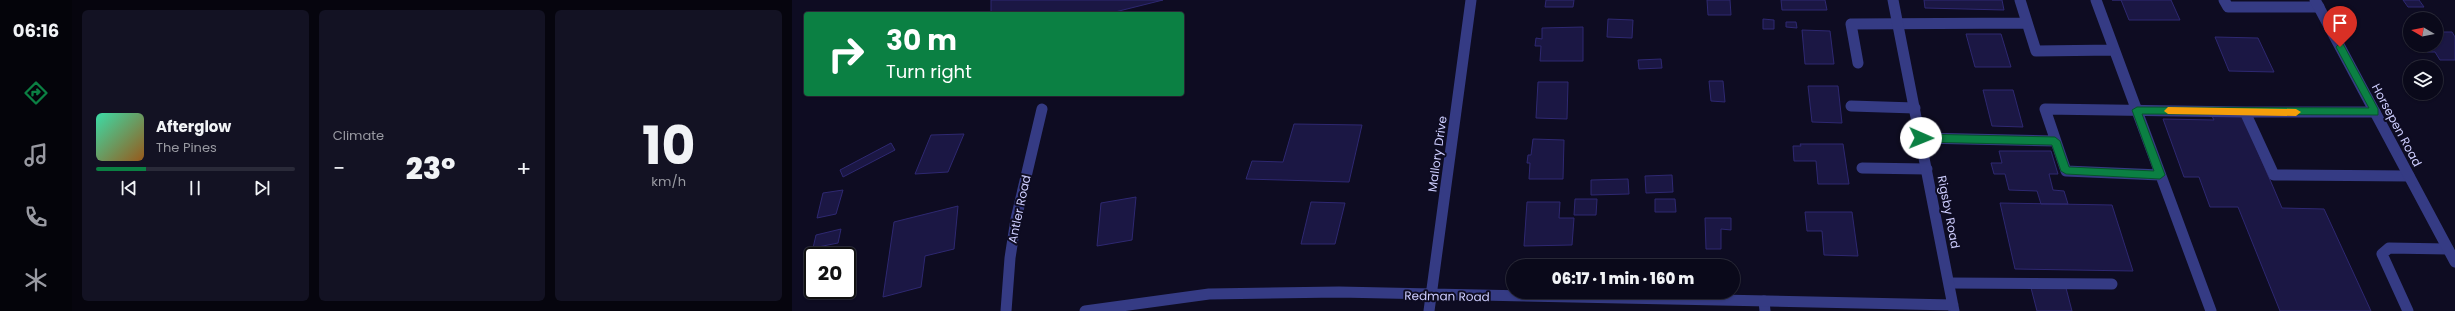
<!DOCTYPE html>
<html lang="en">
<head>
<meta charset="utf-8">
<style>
	body { margin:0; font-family:Poppins,sans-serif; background:#131223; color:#f1f3f6; height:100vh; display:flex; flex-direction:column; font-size:15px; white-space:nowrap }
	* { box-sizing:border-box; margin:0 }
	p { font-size:13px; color:#999aa2 }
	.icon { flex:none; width:22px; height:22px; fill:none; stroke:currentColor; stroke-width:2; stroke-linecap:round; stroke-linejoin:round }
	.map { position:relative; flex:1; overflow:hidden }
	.details { display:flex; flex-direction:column; gap:10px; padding:10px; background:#06050e; width:720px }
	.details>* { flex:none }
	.guide { position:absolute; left:12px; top:12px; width:380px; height:84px; border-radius:4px; box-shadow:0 1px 3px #0004,0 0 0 1px #2a2a39; background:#0b8043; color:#fff; overflow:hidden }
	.needle { width:26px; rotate:280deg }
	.tools { position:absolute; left:1611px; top:12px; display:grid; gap:8px }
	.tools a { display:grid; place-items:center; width:40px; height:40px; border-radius:50%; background:#0a091a; box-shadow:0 1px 3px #0004,0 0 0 1px #2a2a39; font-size:20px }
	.speed { position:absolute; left:12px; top:247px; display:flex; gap:8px; font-size:20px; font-weight:700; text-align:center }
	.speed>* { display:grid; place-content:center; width:52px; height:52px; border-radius:50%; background:#0a091a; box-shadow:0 1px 3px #0004,0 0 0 1px #2a2a39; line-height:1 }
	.speed .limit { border:2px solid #111; border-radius:6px; background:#fff; color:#111 }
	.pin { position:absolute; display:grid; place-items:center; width:34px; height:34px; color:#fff; margin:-41px -17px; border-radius:50% 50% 50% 0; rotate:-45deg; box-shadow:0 0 4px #0007 }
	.pin .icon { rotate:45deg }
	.me { position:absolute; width:44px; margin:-22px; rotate:91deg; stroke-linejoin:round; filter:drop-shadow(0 0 3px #0008) }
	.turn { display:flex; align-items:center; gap:14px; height:84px; padding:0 16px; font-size:18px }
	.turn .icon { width:52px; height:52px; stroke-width:2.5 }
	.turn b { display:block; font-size:28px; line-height:34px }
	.big { font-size:30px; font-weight:800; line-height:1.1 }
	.details .card { flex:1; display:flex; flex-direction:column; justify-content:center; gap:6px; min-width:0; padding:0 14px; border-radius:6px; background:#131223 }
	.details .dial { align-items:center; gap:0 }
	.dial b { font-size:52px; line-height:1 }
	.song { display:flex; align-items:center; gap:12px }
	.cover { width:48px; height:48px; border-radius:6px; background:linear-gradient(135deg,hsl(160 70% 55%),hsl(30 70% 35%)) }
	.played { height:4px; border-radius:2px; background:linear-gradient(90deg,#0b8043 25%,#2a2a39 25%) }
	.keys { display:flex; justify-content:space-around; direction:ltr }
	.heat { display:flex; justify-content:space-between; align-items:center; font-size:22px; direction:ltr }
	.details .tiles { flex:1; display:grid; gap:10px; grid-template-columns:repeat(3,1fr) }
	.trip { position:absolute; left:714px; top:259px; width:234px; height:40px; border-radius:20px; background:#0a091a; box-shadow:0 1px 3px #0004,0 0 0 1px #2a2a39; font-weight:800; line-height:40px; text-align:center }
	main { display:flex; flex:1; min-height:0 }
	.menu { display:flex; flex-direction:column; width:72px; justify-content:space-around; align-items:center; background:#04040a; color:#999aa2 }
	.menu .icon { width:28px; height:28px }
	.menu .selected { color:#0b8043 }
	.menu b { font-size:18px; color:#f1f3f6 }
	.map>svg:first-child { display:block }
	.building { fill:#1b1744; stroke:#2e2871 }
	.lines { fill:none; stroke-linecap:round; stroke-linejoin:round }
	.service { stroke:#353b84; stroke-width:11 }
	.minor { stroke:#353b84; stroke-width:11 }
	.tertiary { stroke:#353b84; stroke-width:11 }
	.route { fill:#0b8043; stroke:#07532c }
	.slow { fill:#f59e0b }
	.labels { text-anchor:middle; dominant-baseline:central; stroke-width:4; stroke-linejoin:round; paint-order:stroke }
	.street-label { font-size:12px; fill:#ceceff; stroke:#0e0c22 }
</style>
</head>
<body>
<main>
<nav class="menu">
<b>06:16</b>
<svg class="icon selected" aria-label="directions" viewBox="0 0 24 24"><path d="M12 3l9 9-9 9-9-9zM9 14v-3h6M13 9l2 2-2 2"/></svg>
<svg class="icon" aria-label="music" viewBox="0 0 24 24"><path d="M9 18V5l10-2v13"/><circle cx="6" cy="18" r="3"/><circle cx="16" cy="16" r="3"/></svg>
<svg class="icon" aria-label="phone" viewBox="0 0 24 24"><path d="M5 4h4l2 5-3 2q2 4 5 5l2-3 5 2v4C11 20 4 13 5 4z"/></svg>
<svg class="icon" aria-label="climate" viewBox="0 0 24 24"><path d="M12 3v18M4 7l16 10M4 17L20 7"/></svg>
</nav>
<section class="details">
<div class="tiles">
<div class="card">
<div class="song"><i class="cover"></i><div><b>Afterglow</b><p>The Pines</p></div></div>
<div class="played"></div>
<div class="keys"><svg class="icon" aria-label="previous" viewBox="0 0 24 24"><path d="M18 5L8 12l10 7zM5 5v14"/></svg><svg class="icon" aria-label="pause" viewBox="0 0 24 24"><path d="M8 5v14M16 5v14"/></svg><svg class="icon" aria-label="next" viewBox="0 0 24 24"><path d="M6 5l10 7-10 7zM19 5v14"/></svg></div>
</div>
<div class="card"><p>Climate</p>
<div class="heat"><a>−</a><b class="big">23°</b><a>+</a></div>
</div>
<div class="card dial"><b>10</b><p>km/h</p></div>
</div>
</section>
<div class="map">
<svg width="1663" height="311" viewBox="0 0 1663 311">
	<rect width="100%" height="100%" fill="#0e0c22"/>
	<path class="building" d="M199 0H371L315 14H199Z
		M754 0H782L781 7H753Z
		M915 0H938L939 15H916Z
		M989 0H1033L1035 10H990Z
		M1132 0H1210L1212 10 1133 8Z
		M1320 0H1379L1388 20H1337L1329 0Z
		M1611 0H1627L1632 7H1616Z
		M816 19 841 20 840 38 815 37Z
		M971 19 982 20V29H971Z
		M994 22H1004L1005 28 994 27Z
		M791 27V61H748L749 46H743L744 38 750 39V28Z
		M1010 30 1038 31 1042 64H1013Z
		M1644 32H1660L1663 37V60H1648L1643 52H1635L1631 45H1644Z
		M1174 34H1209L1219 67H1183Z
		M1423 37 1466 38 1482 72 1437 71Z
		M869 59 870 68 847 69 846 60Z
		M917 81H931L933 102 919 101Z
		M746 82H776L775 119 744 118Z
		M1016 86H1046L1050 123 1020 122Z
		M1191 90H1221L1231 127 1200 126Z
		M1420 116H1451L1490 208 1532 209 1579 311H1488L1446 207H1418L1407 177H1392L1371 119 1422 120Z
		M502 124 570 125 557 182 454 179 460 161 491 162Z
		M172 134 156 172 123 174 139 135Z
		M741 139 772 140 771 179H737L738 163H735L736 155H739Z
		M99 143 103 150 51 177 48 170Z
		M1008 144H1051L1057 184H1026L1024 161H1002L1001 146H1009Z
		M1207 151H1259L1266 174H1257L1261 190 1272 191 1276 204H1249L1245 191 1217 190 1213 174H1202L1199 163H1210Z
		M880 175 881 192 854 193 853 176Z
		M836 179 837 194 799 195V180Z
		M51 190 44 214 25 218 31 193Z
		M344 197 340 240 305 246 309 203Z
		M783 199H805L804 215H782Z
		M863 199H883L884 212H863Z
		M519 202 553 203 543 244H509Z
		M735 202H768L767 218H782L780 245 732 246Z
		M1208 203 1320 205 1341 271 1223 269Z
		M166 206 162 249 133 256 129 287 91 297 102 222Z
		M1013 212H1060L1066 256 1032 255 1030 231H1015Z
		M913 218H939V230L929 229V249H914Z
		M49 229 46 243 21 248 24 235Z
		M1239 288H1274L1280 311H1245Z"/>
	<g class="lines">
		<path class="service" d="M1228 0 1244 51 1322 50
			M1304 0 1419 311
			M1432 0 1436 7H1527
			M1066 63 1059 24 1235 23
			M1059 106 1123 108
			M1583 112H1453L1482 175 1617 176
			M1129 138 1263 141
			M1070 168 1135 169
			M1368 175 1274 171 1253 109 1453 112
			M1158 283 1320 284
			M972 301 973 311
			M1616 311 1590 254 1597 248 1656 249"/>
		<path class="minor" d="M1101 0 1162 311
			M214 311 218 258 224 219 250 109
			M293 311 417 294 547 292 1161 305
			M637 311 679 0"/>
		<path class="tertiary" d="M1523 0 1663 262"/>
	</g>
	<path class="route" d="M1548 43 1551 44 1586 109V115L1350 114 1373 175 1368 179 1274 174 1269 171 1260 145 1129 142 1125 138 1129 134 1263 137 1268 141 1277 167 1362 171 1340 110 1345 107 1577 108 1544 47Z"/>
	<path class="slow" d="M1376 107 1504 109 1509 112 1504 116 1376 114 1372 111Z"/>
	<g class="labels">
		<g class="street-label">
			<text transform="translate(1605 125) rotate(62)">Horsepen Road</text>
			<text transform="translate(645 154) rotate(-82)">Mallory Drive</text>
			<text transform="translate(227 209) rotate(-78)">Antler Road</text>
			<text transform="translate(1157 212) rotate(79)">Rigsby Road</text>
			<text transform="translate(655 296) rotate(1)">Redman Road</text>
		</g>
	</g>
</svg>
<div class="tools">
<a><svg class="needle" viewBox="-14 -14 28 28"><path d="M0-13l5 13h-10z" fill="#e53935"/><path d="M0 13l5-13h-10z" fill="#999aa2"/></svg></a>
<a><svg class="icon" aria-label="layers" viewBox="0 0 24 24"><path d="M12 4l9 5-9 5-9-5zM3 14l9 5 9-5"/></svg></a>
</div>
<div class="speed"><div class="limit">20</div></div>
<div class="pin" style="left:1548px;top:47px;background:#d93025"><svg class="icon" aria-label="arrive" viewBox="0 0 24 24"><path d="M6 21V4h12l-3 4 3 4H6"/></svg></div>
<svg class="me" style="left:1129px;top:138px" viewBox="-20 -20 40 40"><circle r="19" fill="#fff"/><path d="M0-13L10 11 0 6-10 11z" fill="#0b8043"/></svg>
<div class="trip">06:17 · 1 min · 160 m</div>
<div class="guide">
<div class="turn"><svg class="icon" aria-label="right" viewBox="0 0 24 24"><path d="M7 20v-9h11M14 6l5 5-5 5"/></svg><div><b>30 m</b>Turn right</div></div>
</div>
</div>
</main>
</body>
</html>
